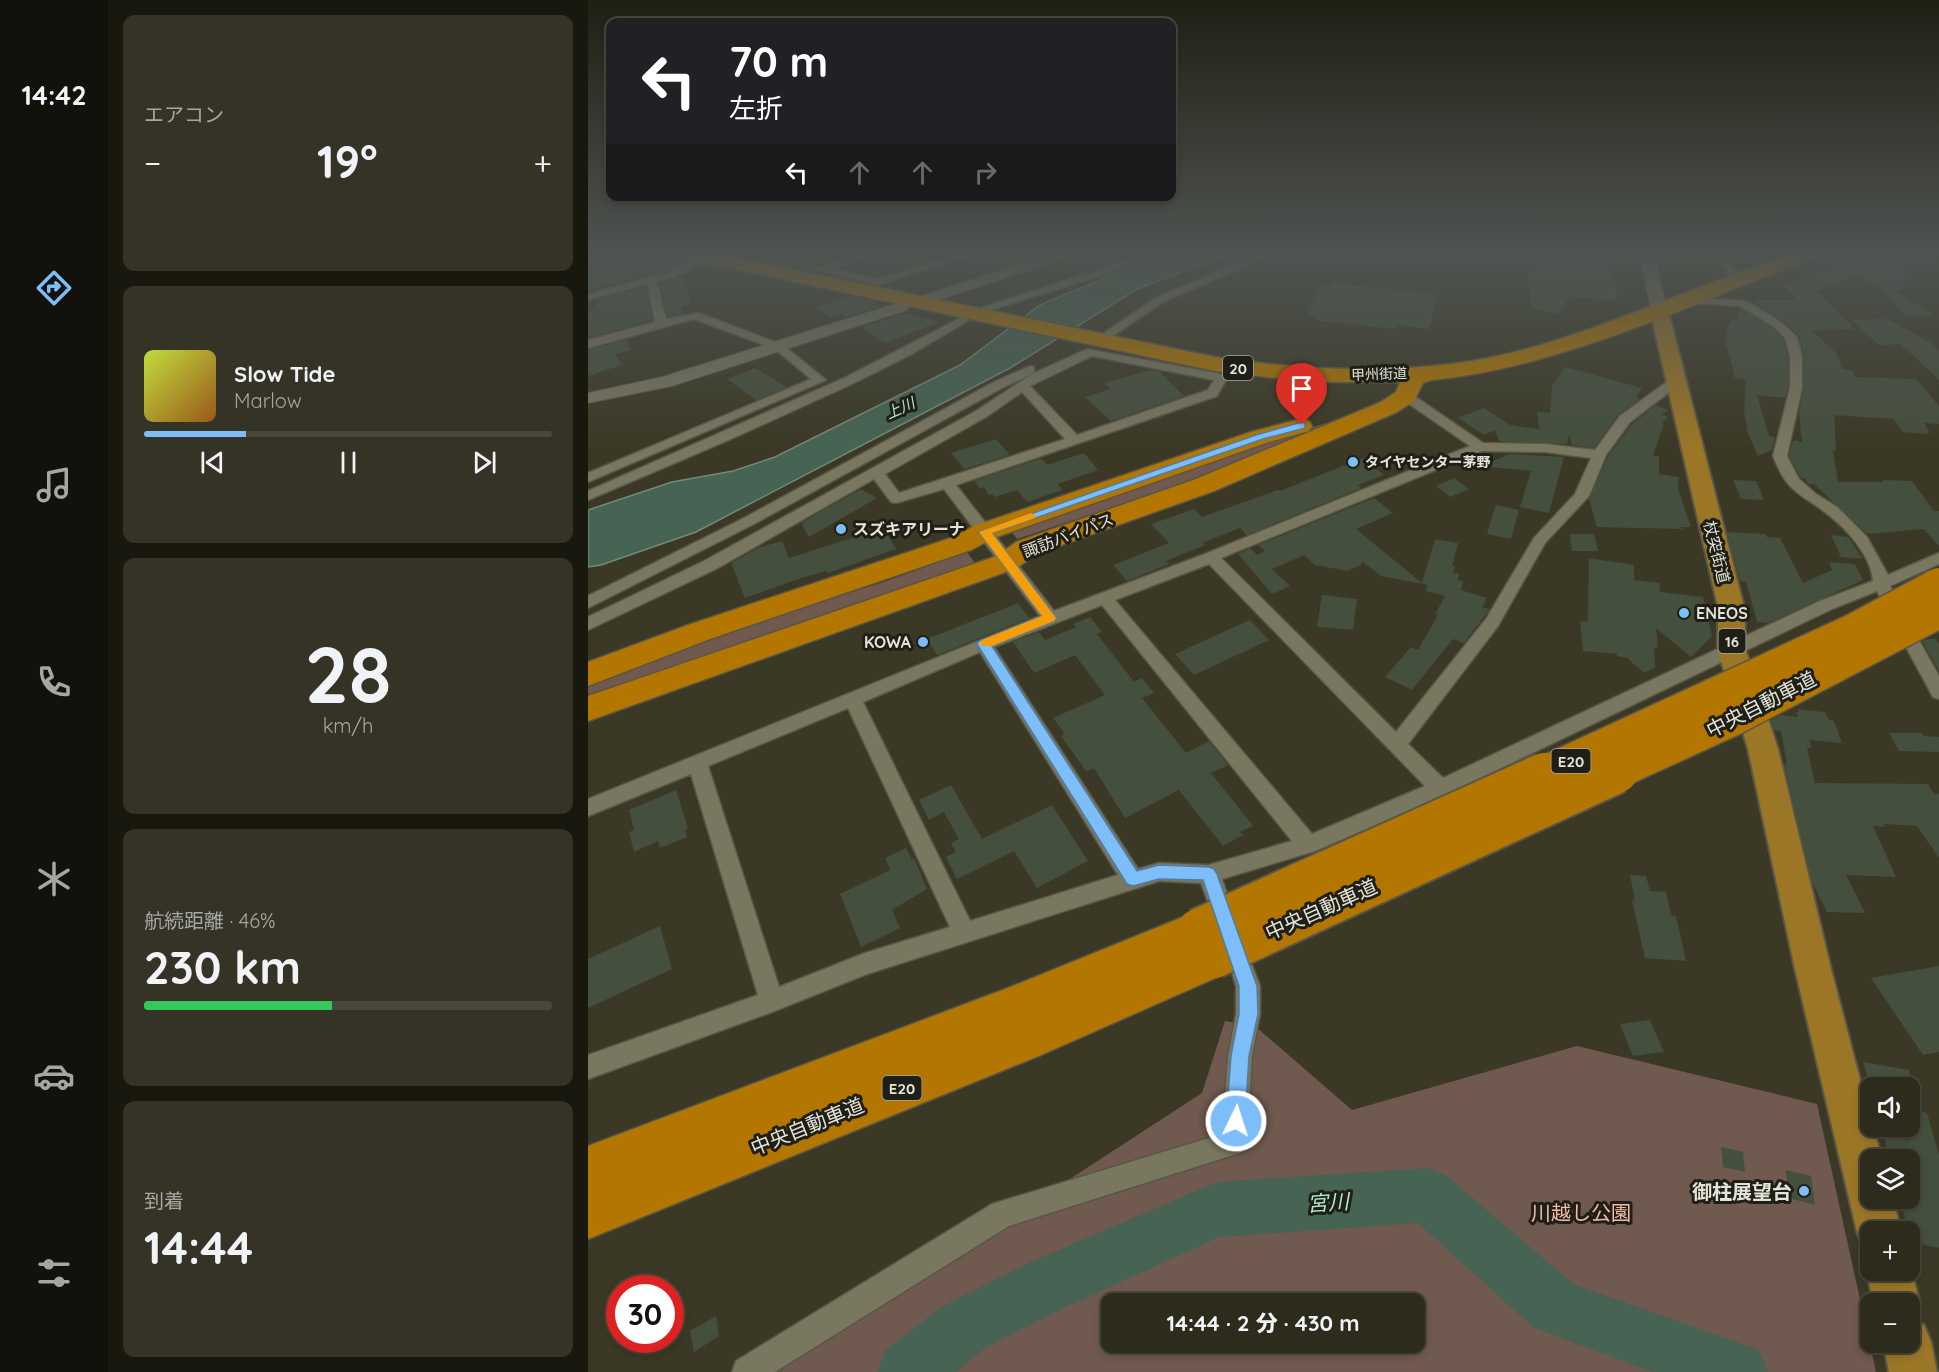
<!DOCTYPE html>
<html lang="ja">
<head>
<meta charset="utf-8">
<style>
	body { margin:0; font-family:Quicksand,"Noto Sans JP",sans-serif; background:#343325; color:#f1f3f6; height:100vh; display:flex; flex-direction:column; font-size:22px; white-space:nowrap }
	* { box-sizing:border-box; margin:0 }
	p { font-size:20px; color:#a6a7a3 }
	.icon { flex:none; width:33px; height:33px; fill:none; stroke:currentColor; stroke-width:2; stroke-linecap:round; stroke-linejoin:round }
	.map { position:relative; flex:1; overflow:hidden }
	.drawer { display:flex; flex-direction:column; gap:15px; padding:15px; background:#18180f; width:480px }
	.drawer>* { flex:none }
	.guide { position:absolute; left:18px; top:18px; width:570px; height:183px; border-radius:12px; box-shadow:0 3px 9px #0003,0 0 0 2px #48473b; background:#202124; color:#fff; overflow:hidden }
	.buttons { position:absolute; left:1272px; top:1077px; display:grid; gap:12px }
	.buttons a { display:grid; place-items:center; width:60px; height:60px; border-radius:12px; background:#2c2b1c; box-shadow:0 3px 9px #0003,0 0 0 2px #48473b; font-size:30px }
	.speed { position:absolute; left:18px; top:1275px; display:flex; gap:12px; font-size:30px; font-weight:700; text-align:center }
	.speed>* { display:grid; place-content:center; width:78px; height:78px; border-radius:50%; background:#2c2b1c; box-shadow:0 3px 9px #0003,0 0 0 2px #48473b; line-height:1 }
	.speed .limit { border:9px solid #d22; background:#fff; color:#111 }
	.pin { position:absolute; display:grid; place-items:center; width:51px; height:51px; color:#fff; margin:-62px -26px; border-radius:50% 50% 50% 0; rotate:-45deg; box-shadow:0 0 6px #0007 }
	.pin .icon { rotate:45deg }
	.me { position:absolute; width:66px; margin:-33px; rotate:4deg; stroke-linejoin:round; filter:drop-shadow(0 0 4px #0008) }
	.turn { display:flex; align-items:center; gap:21px; height:126px; padding:0 24px; font-size:27px }
	.turn .icon { width:78px; height:78px; stroke-width:2.5 }
	.turn b { display:block; font-size:42px; line-height:51px }
	.lanes { display:flex; align-items:center; height:57px; padding:0 24px; background:#0003; justify-content:center; gap:30px; direction:ltr }
	.lanes .off { opacity:.35 }
	.big { font-size:45px; font-weight:800; line-height:1.1 }
	.drawer .tile { flex:1; display:flex; flex-direction:column; justify-content:center; gap:9px; min-width:0; padding:0 21px; border-radius:12px; background:#343325 }
	.drawer .dial { align-items:center; gap:0 }
	.dial b { font-size:78px; line-height:1 }
	.song { display:flex; align-items:center; gap:18px }
	.cover { width:72px; height:72px; border-radius:9px; background:linear-gradient(135deg,hsl(70 70% 55%),hsl(30 70% 35%)) }
	.played { height:6px; border-radius:3px; background:linear-gradient(90deg,#7dbef9 25%,#48473b 25%) }
	.keys { display:flex; justify-content:space-around; direction:ltr }
	.heat { display:flex; justify-content:space-between; align-items:center; font-size:33px; direction:ltr }
	.charge { height:9px; border-radius:4px; background:linear-gradient(90deg,#34c759 46%,#48473b 0) }
	.trip { position:absolute; left:513px; top:1293px; width:324px; height:60px; border-radius:12px; background:#2c2b1c; box-shadow:0 3px 9px #0003,0 0 0 2px #48473b; font-weight:800; line-height:60px; text-align:center }
	main { display:flex; flex:1; min-height:0 }
	.tab-bar { display:flex; flex-direction:column; width:108px; justify-content:space-around; align-items:center; background:#12110b; color:#a6a7a3 }
	.tab-bar .icon { width:42px; height:42px }
	.tab-bar .on { color:#7dbef9 }
	.tab-bar b { font-size:27px; color:#f1f3f6 }
	.map>svg:first-child { display:block }
	.green { fill:#70594e; fill-rule:evenodd }
	.water { fill:#466353; stroke:#75897b; stroke-width:1.5 }
	.lines { fill:none; stroke-linecap:round; stroke-linejoin:round }
	.river { fill:#466353; fill-rule:evenodd }
	.building { fill:#454f3d }
	.street-casing { stroke:#585746; stroke-width:3 }
	.secondary-casing { stroke:#585746; stroke-width:2 }
	.primary-casing { stroke:#585746; stroke-width:4 }
	.highway-casing { stroke:#585746; stroke-width:3 }
	.street { fill:#7a7761; fill-rule:evenodd }
	.secondary { fill:#7a7761; fill-rule:evenodd }
	.primary { fill:#9c7627; fill-rule:evenodd }
	.highway { fill:#b37600; fill-rule:evenodd }
	.highway-bridge-far1-casing { stroke:#585746; stroke-width:35; stroke-linecap:butt }
	.highway-bridge-casing { stroke:#585746; stroke-width:44; stroke-linecap:butt }
	.highway-bridge-far1 { stroke:#b37600; stroke-width:32 }
	.highway-bridge { stroke:#b37600; stroke-width:40 }
	.route { fill:#7dbef9; stroke:#517ca2; stroke-width:1.5 }
	.slow { fill:#f59e0b }
	.poi-dot { fill:#7dbef9; stroke:#201f17; stroke-width:2 }
	.labels { text-anchor:middle; dominant-baseline:central; stroke-width:6; stroke-linejoin:round; paint-order:stroke }
	.far-street-label { font-size:14px; fill:#e4e3d7; stroke:#201f17 }
	.far-poi-label { font-size:14px; font-weight:bold; fill:#e4e3d7; stroke:#201f17; text-anchor:start }
	.shield { fill:#201f17; stroke:#a9a89d; stroke-width:1.5 }
	.shield-label { font-size:15px; font-weight:bold; fill:#e4e3d7 }
	.far-water-label { font-size:15px; font-style:italic; fill:#b0e9c9; stroke:#201f17 }
	.poi-label { font-size:16px; font-weight:bold; fill:#e4e3d7; stroke:#201f17; text-anchor:start }
	.street-label { font-size:16px; fill:#e4e3d7; stroke:#201f17 }
	.near-street-label { font-size:20px; fill:#e4e3d7; stroke:#201f17 }
	.near-poi-label { font-size:20px; font-weight:bold; fill:#e4e3d7; stroke:#201f17; text-anchor:end }
	.near-park-label { font-size:20px; fill:#f4bba3; stroke:#201f17 }
	.near-water-label { font-size:21px; font-style:italic; fill:#b0e9c9; stroke:#201f17 }
</style>
</head>
<body>
<main>
<nav class="tab-bar">
<b>14:42</b>
<svg class="icon on" aria-label="directions" viewBox="0 0 24 24"><path d="M12 3l9 9-9 9-9-9zM9 14v-3h6M13 9l2 2-2 2"/></svg>
<svg class="icon" aria-label="music" viewBox="0 0 24 24"><path d="M9 18V5l10-2v13"/><circle cx="6" cy="18" r="3"/><circle cx="16" cy="16" r="3"/></svg>
<svg class="icon" aria-label="phone" viewBox="0 0 24 24"><path d="M5 4h4l2 5-3 2q2 4 5 5l2-3 5 2v4C11 20 4 13 5 4z"/></svg>
<svg class="icon" aria-label="climate" viewBox="0 0 24 24"><path d="M12 3v18M4 7l16 10M4 17L20 7"/></svg>
<svg class="icon" aria-label="car" viewBox="0 0 24 24"><path d="M5 17H2v-5l4-1 3-4h7l3 4 3 1v5h-3M9 17h6M6 11h13"/><circle cx="7" cy="17" r="2"/><circle cx="17" cy="17" r="2"/></svg>
<svg class="icon" aria-label="filters" viewBox="0 0 24 24"><path d="M4 7h16M4 17h16"/><circle cx="9" cy="7" r="2"/><circle cx="15" cy="17" r="2"/></svg>
</nav>
<section class="drawer">
<div class="tile"><p>エアコン</p>
<div class="heat"><a>−</a><b class="big">19°</b><a>+</a></div>
</div>
<div class="tile">
<div class="song"><i class="cover"></i><div><b>Slow Tide</b><p>Marlow</p></div></div>
<div class="played"></div>
<div class="keys"><svg class="icon" aria-label="previous" viewBox="0 0 24 24"><path d="M18 5L8 12l10 7zM5 5v14"/></svg><svg class="icon" aria-label="pause" viewBox="0 0 24 24"><path d="M8 5v14M16 5v14"/></svg><svg class="icon" aria-label="next" viewBox="0 0 24 24"><path d="M6 5l10 7-10 7zM19 5v14"/></svg></div>
</div>
<div class="tile dial"><b>28</b><p>km/h</p></div>
<div class="tile"><p>航続距離 · 46%</p><b class="big">230 km</b><div class="charge"></div></div>
<div class="tile"><p>到着</p><b class="big">14:44</b></div>
</section>
<div class="map">
<svg width="1351" height="1372" viewBox="0 0 1351 1372">
	<rect width="100%" height="100%" fill="#3b3925"/>
	<path class="green" d="M763 416 654 464 429 539 420 527 672 442Z
		M379 552 389 566 0 701V680L107 640 296 582Z
		M637 1021 668 1027 764 1110 989 1046 1229 1104 1288 1372H185L614 1093ZM524 1304H826V1342H524Z"/>
	<path class="water" d="M574 254H641L549 289 422 368 108 532 13 565 0 567V510L84 482 145 471 187 457 372 365 452 305Z"/>
	<g class="lines">
		<path class="river" d="M840 1168 859 1176 985 1284 1171 1350 1180 1372H1065L946 1328 830 1223 631 1237 478 1307 397 1348 368 1372H289L298 1350 355 1306 436 1265 629 1182Z"/>
	</g>
	<path class="building" d="M0 254H50L41 260H58L51 267 92 263 77 271 0 290Z
		M166 254H213L227 266 224 270 233 273 174 261Z
		M1249 254H1322L1314 290 1306 291 1347 315 1317 316 1297 291 1270 275 1228 291 1267 329 1223 330 1249 354 1254 369 1265 370 1267 377 1328 379 1351 406V424L1336 423 1342 433 1339 432 1340 434 1315 432 1306 419 1246 415 1248 451H1245L1250 482H1296L1294 480 1324 481 1346 511H1351V546L1336 529 1279 534 1226 484H1220L1217 478H1213L1201 456 1205 440 1214 442 1211 412 1216 388V355L1211 335 1195 321 1166 303H1170L1168 300H1209L1196 286 1256 263Z
		M952 259 1021 263 1030 295H1027L1029 300 981 297 971 314 944 308 941 289H938L944 263H951Z
		M92 276V279H97L104 305 93 307 95 314 80 316 72 284Z
		M744 283 850 294 841 329 809 325 807 329 726 320 728 316 721 315 722 312H719L732 286 742 287Z
		M57 287 64 320 0 338V314L11 299Z
		M262 296 285 301 286 304 293 306 258 317 254 314 243 318 227 307Z
		M1152 308 1185 329 1195 339 1200 356V388L1197 398 1169 395 1181 436 1187 437 1184 450 1170 456 1158 429 1160 430 1156 412 1158 380 1147 378 1137 339 1142 321 1150 319Z
		M317 313 351 322 297 343 274 327Z
		M1300 319 1345 344 1351 350V380L1313 344 1291 345 1264 320Z
		M37 340 44 350 27 354 34 365 0 376V350Z
		M977 367 1054 388 1048 397 1052 399 1030 415 1006 448 984 445 981 435 979 444 911 441 907 430 896 435 870 418 896 408 922 425 951 429 949 412 962 413 964 386Z
		M167 368 199 387 168 400 139 379Z
		M562 370 571 371 596 396 523 421 497 397 522 389 516 383Z
		M1068 405 1080 410 1074 415 1080 417 1073 423H1076L1065 456H1071V474L1091 477 1090 488 1103 527H1093L1095 529 1009 527 1001 499 1020 456 1044 424Z
		M408 439 422 455 376 469 363 453Z
		M496 453 510 470 470 484 474 490 439 502 429 490 407 497 404 494 401 495 396 487 392 489 386 481 445 461 454 459 459 465Z
		M922 454 976 457 961 513 932 507 943 471 893 466Z
		M775 458 796 475 770 485 773 488 659 535 652 528 614 543 617 545 578 561 581 564 539 581 525 565 581 543 563 524 606 509 614 517 690 490 692 491Z
		M866 478 881 489 862 497 848 486Z
		M1145 480 1168 481 1176 500 1153 499Z
		M273 489 289 498 221 537 213 523Z
		M786 498 805 513 768 529 834 583 847 539 870 543 864 566 867 567 865 573H871L870 580 875 581 873 590 899 598 894 607 902 609 876 643 865 639 824 690 797 677 823 647 830 650 850 615 847 614 857 596 838 591 840 585 793 576 774 561 773 565 760 571 727 565 716 555 684 569 702 586 684 594 650 554 662 548 669 555 677 551 670 545Z
		M908 505 931 510 923 539 899 534Z
		M295 528 308 549 240 573 238 571 213 578 157 598 143 563 170 548 194 541 201 558Z
		M1139 532 1178 534 1179 537 1192 538 1215 583 1244 570 1241 562 1267 564 1275 580 1180 623 1169 622 1158 582 1152 581Z
		M982 534H1006L1010 551H984Z
		M1243 535 1260 537 1275 559 1253 557Z
		M1001 558 1046 565V580L1071 583 1072 592 1115 597 1124 636 1103 657 1068 628 1070 648H1066L1067 667 1056 673 1039 658 1029 656V654L995 651 992 621 1000 622Z
		M734 595 769 599 765 630 729 627Z
		M430 603 441 618 349 655 339 639Z
		M502 617 514 632 509 634 546 682 554 678 566 693 554 698 598 753 621 741 640 765 623 773 665 826 652 832 655 835 635 846 591 790 537 818 506 768 498 771 473 736 477 734 465 718 517 695 487 655 446 673 425 642 451 632 457 640 488 627 485 624Z
		M662 620 681 640 606 675 587 654Z
		M1340 639H1348L1351 644V671L1334 641Z
		M1210 709 1237 712 1241 720 1246 721 1254 743 1221 740 1224 748H1219L1227 783 1340 784 1346 794H1351V858L1329 826 1296 824 1297 827 1285 826 1308 877 1258 875 1277 913 1239 912 1224 882 1196 764 1199 765 1193 731 1186 730 1183 720 1193 715 1210 717 1208 712H1211Z
		M1301 733H1334L1336 736 1351 737V752L1311 751Z
		M363 785 394 839 464 805 500 861 449 888 426 851 369 879 358 857 368 852 363 843 371 839 356 812 341 820 331 800Z
		M88 790 100 828 97 830 99 837 72 848 70 841 46 852 41 832 46 830 41 810Z
		M318 848 324 860 326 858 339 889 304 910 312 928 273 947 252 894 302 870 297 858Z
		M1042 875 1058 876 1062 891 1078 892 1083 915 1088 916 1098 961 1057 958 1044 900 1047 901Z
		M72 926 84 969 0 1008V959Z
		M1351 966V1052L1335 1055 1283 978Z
		M1062 1020 1076 1052 1045 1056 1032 1024Z
		M1275 1062 1321 1070 1326 1087 1282 1088Z
		M1322 1109 1339 1113 1351 1155V1248L1323 1242 1312 1198H1322V1160H1302L1296 1136 1322 1140Z
		M1133 1147 1155 1152 1157 1172 1135 1167Z
		M1198 1170 1223 1176 1227 1205 1201 1198Z
		M128 1316 131 1336 106 1352 102 1331Z"/>
	<g class="lines">
		<g class="street-casing">
			<path id="street" d="M134 254 86 277 69 282 78 319 111 313 195 345 238 380 0 482V473L223 379 187 349 106 319 0 348V340L67 322 59 284 0 300V294L78 273 113 255Z
				M273 254H288L243 269 290 279 372 254H387L290 285 226 269Z
				M546 254H559L521 273 399 311H391L389 309 513 269Z
				M673 254H686L577 301 523 337 519 338 513 335 569 297Z
				M1128 254H1138L1147 270 1157 279 1156 281C1141 283 1134 265 1128 254Z
				M1094 297 1159 301 1194 323 1209 337 1214 356V388L1199 456 1211 479 1228 494 1249 507 1279 537 1300 575 1351 553V564L1302 586 1306 593 1304 597H1292L1289 591 1244 609 859 794 727 851 634 879 648 920 645 927 637 930 629 927 613 883 571 881 279 974 184 1012 0 1079V1055L170 995 103 774 0 816V799L452 616 356 489 308 503 303 502 286 479 128 569 0 630V617L116 561 388 411 444 374 499 349 633 374 639 378 629 396 368 485 466 611 617 554 882 446 814 399 812 396 814 393H822L895 443 957 444 1007 450 1032 416 1084 378H1092L1094 381 1092 384 1042 422 1018 455 1001 496 957 543 910 626 820 744 855 778 1232 601 1285 581C1283 555 1258 528 1238 513 1226 503 1212 497 1201 485 1194 477 1189 466 1185 456L1202 388V356L1197 338 1186 327 1152 306 1090 302 1089 300ZM504 356 626 380 620 390 489 435 442 386ZM434 392 477 439 311 493 297 474 398 417ZM894 451 957 452 1003 458 987 494 946 538 898 619 808 732 633 558ZM621 564 837 786 724 834 527 600ZM514 605 704 841 621 865 571 863 550 869 406 647ZM392 652 530 875 382 921 275 702ZM260 708 362 927 277 953 191 987 120 766Z
				M374 317 380 320 378 322 322 355 264 384 143 439 0 500V491L256 378Z
				M442 366 446 367V373L414 388 166 524 0 608V596L156 518 406 382Z
				M1313 617 1319 619 1351 676V699L1345 697 1305 623 1307 619Z
				M646 936 654 939 672 986V1014L664 1056 659 1143 655 1152 421 1226 187 1372H144L148 1361 404 1204 634 1134 640 1056 648 1014V986L635 946 638 939Z"/>
		</g>
		<g class="secondary-casing">
			<path id="secondary" d="M463 254H484L482 257 344 302H334L331 299 334 296Z
				M1052 254H1066L1079 310 1077 313H1065L1063 310Z
				M313 302 321 307 319 310 84 386 0 403V393L74 377Z"/>
		</g>
		<g class="primary-casing">
			<path id="primary" d="M1071 305 1077 306 1080 310 1156 607 1158 651 1190 749 1243 969 1282 1118V1126H1285L1294 1160H1282V1198H1305L1313 1232H1282V1251L1275 1248 1269 1232 1207 969 1160 749 1130 651V607L1062 310 1065 306Z
				M1282 1260V1270H1322V1265L1332 1304 1325 1321 1336 1325 1343 1342 1349 1372H1301L1295 1342H1322V1304H1286L1278 1270Z"/>
		</g>
		<g class="highway-casing">
			<path id="highway" d="M95 254H130L627 357C714 370 802 375 889 360 947 350 1003 329 1058 308 1106 289 1154 271 1202 254H1228L1226 258C1102 304 975 367 843 380L835 383 826 401 809 412 626 491 448 554 429 568 0 721V696L409 556 428 542 608 479 793 402 808 392 812 382H725L627 371 104 260 97 258Z
				M712 419 721 421 724 426 721 431 681 442 406 538 383 550 122 639 0 686V662L100 625 363 538 386 526 663 432Z
				M610 911 625 916 631 929 626 939 641 944 647 958 641 972 453 1055 0 1239V1146L420 988Z"/>
		</g>
		<use href="#street" class="street"/>
		<use href="#secondary" class="secondary"/>
		<use href="#primary" class="primary"/>
		<use href="#highway" class="highway"/>
		<g class="highway-bridge-far1-casing">
			<path id="highway-bridge-far1" d="M953 774 1263 631 1351 584
				M1026 774 1144 720 1351 612"/>
		</g>
		<g class="highway-bridge-casing">
			<path id="highway-bridge" d="M610 929 956 773
				M626 958 1029 773"/>
		</g>
		<use href="#highway-bridge-far1" class="highway-bridge-far1"/>
		<use href="#highway-bridge" class="highway-bridge"/>
	</g>
	<linearGradient id="sky" x2="0" y2="1"><stop stop-color="#201f14"/><stop offset="0.57" stop-color="#4f5451"/><stop offset="1" stop-color="#4f5451" stop-opacity="0"/></linearGradient>
	<rect width="1351" height="446" fill="url(#sky)"/>
	<path class="route" d="M714 422 717 423V428L675 439 404 533 468 618 466 621 404 646 549 871 571 865 621 867 626 869 629 874 669 986 670 1014 661 1056 657 1121 655 1128 648 1131 641 1128 638 1121 643 1056 651 1014V986L615 880 571 879 545 886 539 884 389 644 391 641 454 616 391 532 668 435Z"/>
	<path class="slow" d="M443 513 449 516 447 518 404 533 468 618 466 621 404 646H394L392 643 394 640 454 616 391 532Z"/>
	<g class="poi-dot">
		<circle cx="765" cy="462" r="6"/>
		<circle cx="253" cy="529" r="6"/>
		<circle cx="1096" cy="613" r="6"/>
		<circle cx="335" cy="642" r="6"/>
		<circle cx="1216" cy="1191" r="6"/>
	</g>
	<g class="labels">
		<g class="far-street-label">
			<text transform="translate(791 374) rotate(-2)">甲州街道</text>
		</g>
		<g class="far-poi-label">
			<text x="777" y="462">タイヤセンター茅野</text>
		</g>
		<g class="shield">
			<rect x="635" y="356" width="30" height="24" rx="4.5"/>
			<rect x="1130.5" y="629" width="27" height="24" rx="4.5"/>
			<rect x="963.5" y="749" width="39" height="24" rx="4.5"/>
			<rect x="294.5" y="1076" width="39" height="24" rx="4.5"/>
		</g>
		<g class="shield-label">
			<text x="650" y="368">20</text>
			<text x="1144" y="641">16</text>
			<text x="983" y="761">E20</text>
			<text x="314" y="1088">E20</text>
		</g>
		<g class="far-water-label">
			<text transform="translate(312 408) rotate(-24)">上川</text>
		</g>
		<g class="poi-label">
			<text x="265" y="529">スズキアリーナ</text>
			<text x="1108" y="613">ENEOS</text>
			<text x="323" y="642" text-anchor="end">KOWA</text>
		</g>
		<g class="street-label">
			<text transform="translate(480 535) rotate(-21)">諏訪バイパス</text>
			<text transform="translate(1129 552) rotate(76)">杖突街道</text>
		</g>
		<g class="near-street-label">
			<text transform="translate(1173 704) rotate(-27)">中央自動車道</text>
			<text transform="translate(733 909) rotate(-24)">中央自動車道</text>
			<text transform="translate(219 1126) rotate(-22)">中央自動車道</text>
		</g>
		<g class="near-poi-label">
			<text x="1204" y="1191">御柱展望台</text>
		</g>
		<g class="near-park-label">
			<text x="993" y="1212">川越し公園</text>
		</g>
		<g class="near-water-label">
			<text transform="translate(740 1202) rotate(-4)">宮川</text>
		</g>
	</g>
</svg>
<div class="buttons">
<a><svg class="icon" aria-label="sound" viewBox="0 0 24 24"><path d="M4 9h4l5-4v14l-5-4H4zM17 9q2 3 0 6"/></svg></a>
<a><svg class="icon" aria-label="layers" viewBox="0 0 24 24"><path d="M12 4l9 5-9 5-9-5zM3 14l9 5 9-5"/></svg></a>
<a>+</a>
<a>−</a>
</div>
<div class="speed"><div class="limit">30</div></div>
<div class="pin" style="left:714px;top:425px;background:#d93025"><svg class="icon" aria-label="arrive" viewBox="0 0 24 24"><path d="M6 21V4h12l-3 4 3 4H6"/></svg></div>
<svg class="me" style="left:648px;top:1121px" viewBox="-20 -20 40 40"><circle r="17" fill="#7dbef9" stroke="#fff" stroke-width="3"/><path d="M0-11L8 9 0 5-8 9z" fill="#fff"/></svg>
<div class="trip">14:44 · 2 分 · 430 m</div>
<div class="guide">
<div class="turn"><svg class="icon" aria-label="left" viewBox="0 0 24 24"><path d="M17 20v-9H6M10 6l-5 5 5 5"/></svg><div><b>70 m</b>左折</div></div>
<div class="lanes"><svg class="icon" aria-label="left" viewBox="0 0 24 24"><path d="M17 20v-9H6M10 6l-5 5 5 5"/></svg><svg class="icon off" aria-label="ahead" viewBox="0 0 24 24"><path d="M12 20V5M6 11l6-6 6 6"/></svg><svg class="icon off" aria-label="ahead" viewBox="0 0 24 24"><path d="M12 20V5M6 11l6-6 6 6"/></svg><svg class="icon off" aria-label="right" viewBox="0 0 24 24"><path d="M7 20v-9h11M14 6l5 5-5 5"/></svg></div>
</div>
</div>
</main>
</body>
</html>
